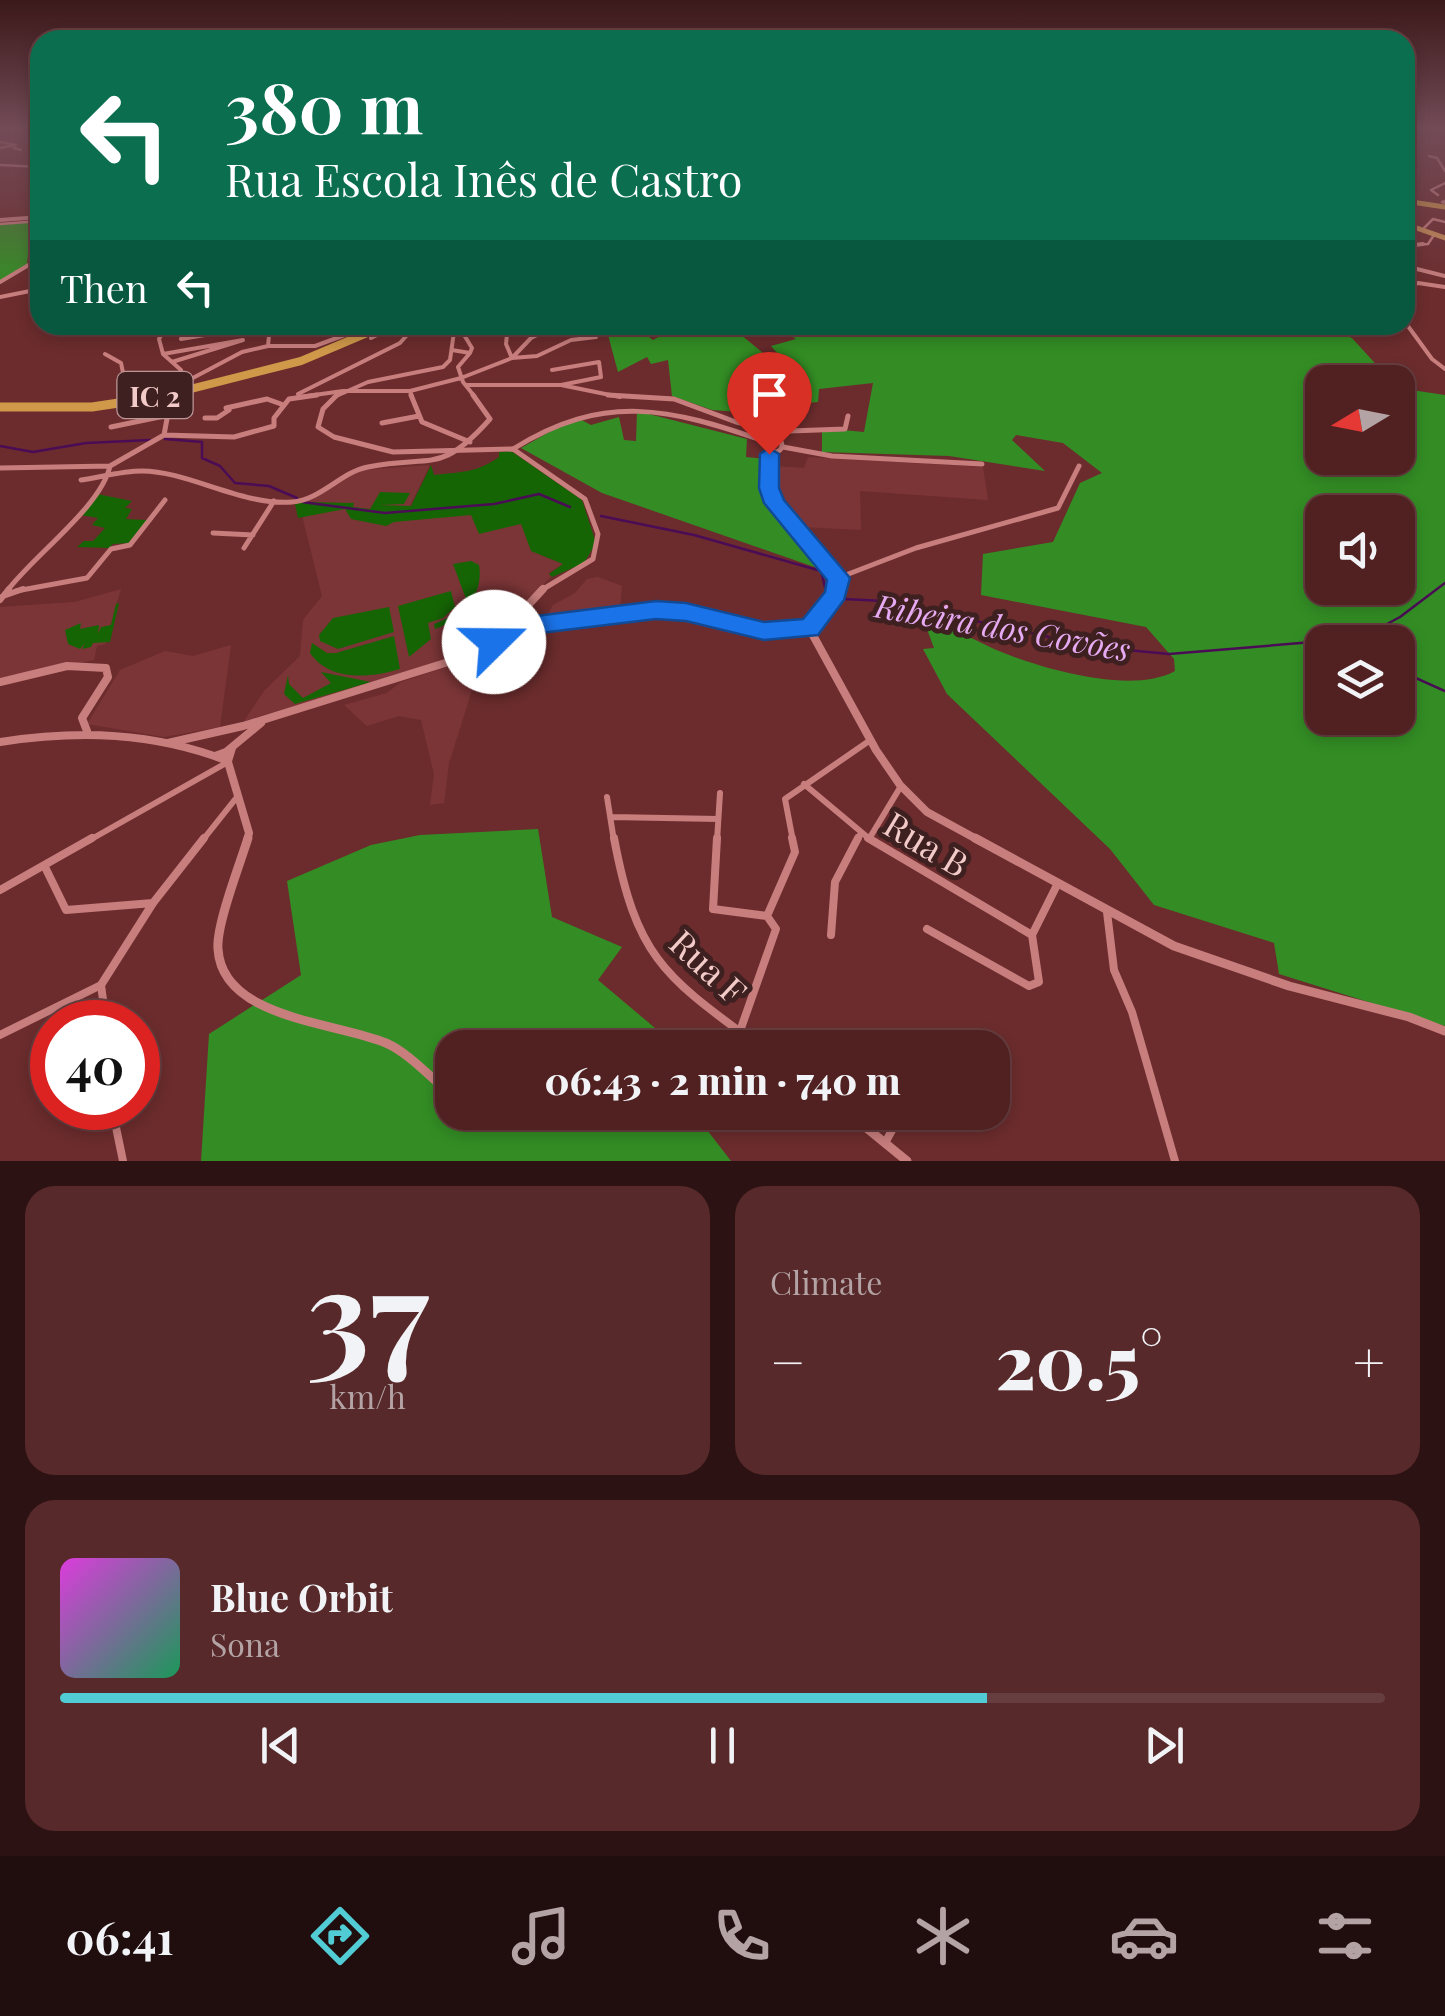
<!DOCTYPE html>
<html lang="en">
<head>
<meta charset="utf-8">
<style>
	body { margin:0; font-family:"Playfair Display",serif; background:#57292a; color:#f1f3f6; height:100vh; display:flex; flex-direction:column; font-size:38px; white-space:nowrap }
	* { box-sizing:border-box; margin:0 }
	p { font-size:32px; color:#b4a3a5 }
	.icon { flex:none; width:55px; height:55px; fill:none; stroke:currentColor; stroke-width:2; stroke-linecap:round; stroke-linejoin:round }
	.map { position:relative; height:1161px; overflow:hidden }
	.drawer { display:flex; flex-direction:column; gap:25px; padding:25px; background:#2d1213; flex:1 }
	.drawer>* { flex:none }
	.hud { position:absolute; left:30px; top:30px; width:1385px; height:305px; border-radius:30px; box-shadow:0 5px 15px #0003,0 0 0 2px #673e40; background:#0b6e4f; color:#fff; overflow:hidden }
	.needle { width:65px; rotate:260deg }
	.tools { position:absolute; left:1305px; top:365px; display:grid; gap:20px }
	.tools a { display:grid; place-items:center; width:110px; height:110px; border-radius:20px; background:#512122; box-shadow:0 5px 15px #0003,0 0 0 2px #673e40; font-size:50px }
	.speed { position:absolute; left:30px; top:1000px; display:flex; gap:20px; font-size:50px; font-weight:700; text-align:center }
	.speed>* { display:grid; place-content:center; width:130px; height:130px; border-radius:50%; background:#512122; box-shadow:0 5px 15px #0003,0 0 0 2px #673e40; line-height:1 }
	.speed .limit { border:15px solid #d22; background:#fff; color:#111 }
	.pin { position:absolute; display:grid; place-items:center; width:85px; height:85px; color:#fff; margin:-102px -42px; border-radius:50% 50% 50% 0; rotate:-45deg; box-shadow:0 0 10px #0007 }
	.pin .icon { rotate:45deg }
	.me { position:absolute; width:110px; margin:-55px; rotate:68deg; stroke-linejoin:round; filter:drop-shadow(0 0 8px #0008) }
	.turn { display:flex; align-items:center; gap:35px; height:210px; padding:0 30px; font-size:45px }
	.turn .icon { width:130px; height:130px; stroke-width:2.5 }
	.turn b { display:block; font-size:70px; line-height:85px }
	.then { display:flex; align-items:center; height:95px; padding:0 30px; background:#0003; gap:20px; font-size:38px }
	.big { font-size:75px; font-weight:800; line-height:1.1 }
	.drawer .widget { flex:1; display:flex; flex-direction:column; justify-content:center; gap:15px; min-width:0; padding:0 35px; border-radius:30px; background:#57292a }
	.drawer .dial { align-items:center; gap:0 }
	.dial b { font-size:130px; line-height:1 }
	.song { display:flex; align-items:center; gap:30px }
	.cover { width:120px; height:120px; border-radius:15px; background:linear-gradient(135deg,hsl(300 70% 55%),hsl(150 70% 35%)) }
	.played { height:10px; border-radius:5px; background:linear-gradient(90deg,#51ccd4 70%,#673e40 70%) }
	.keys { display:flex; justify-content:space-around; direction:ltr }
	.heat { display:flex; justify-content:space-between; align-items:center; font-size:55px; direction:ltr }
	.drawer .tiles { flex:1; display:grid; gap:25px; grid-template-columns:1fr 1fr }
	.widget:last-child { grid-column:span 2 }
	.trip { position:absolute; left:435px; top:1030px; width:575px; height:100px; border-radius:30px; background:#512122; box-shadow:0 5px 15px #0003,0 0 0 2px #673e40; font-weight:800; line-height:100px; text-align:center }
	.menu { display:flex; height:160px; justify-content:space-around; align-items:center; background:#200d0e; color:#b4a3a5 }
	.menu .icon { width:70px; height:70px }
	.menu .active { color:#51ccd4 }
	.menu b { font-size:45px; color:#f1f3f6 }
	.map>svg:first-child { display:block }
	.built { fill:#7c3537 }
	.green { fill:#156504 }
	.forest { fill:#338d24; fill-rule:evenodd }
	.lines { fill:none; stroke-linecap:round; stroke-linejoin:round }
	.stream { stroke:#4b0c56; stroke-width:2.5 }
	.minor-far4 { stroke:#c77e7d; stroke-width:2.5 }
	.minor-far3 { stroke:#c77e7d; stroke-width:4 }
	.minor-far2 { stroke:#c77e7d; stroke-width:5 }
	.minor-far1 { stroke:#c77e7d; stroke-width:6 }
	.minor { stroke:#c77e7d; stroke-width:8 }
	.tertiary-far3 { stroke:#c77e7d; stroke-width:4 }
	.tertiary-far2 { stroke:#c77e7d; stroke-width:5 }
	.tertiary-far1 { stroke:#c77e7d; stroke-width:8 }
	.tertiary { stroke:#c77e7d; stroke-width:9 }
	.primary { stroke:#ce9257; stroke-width:5 }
	.trunk-far2 { stroke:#d0994a; stroke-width:5 }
	.trunk-far1 { stroke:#d0994a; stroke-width:8 }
	.trunk { stroke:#d0994a; stroke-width:9 }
	.route { fill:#1a73e8; stroke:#114b97; stroke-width:2.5 }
	.labels { text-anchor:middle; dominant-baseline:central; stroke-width:10; stroke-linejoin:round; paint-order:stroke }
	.shield { fill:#3e2020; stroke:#bc9796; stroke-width:2.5 }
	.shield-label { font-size:28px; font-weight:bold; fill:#f2cac8 }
	.water-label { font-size:32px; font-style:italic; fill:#e5aaf1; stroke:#3e2020 }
	.near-street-label { font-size:35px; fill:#f2cac8; stroke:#3e2020 }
</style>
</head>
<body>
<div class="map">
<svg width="1445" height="1161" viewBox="0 0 1445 1161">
	<rect width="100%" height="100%" fill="#6c2c2d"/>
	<path class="built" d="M808 457 983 467 988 500 860 491 861 530 802 527 784 508 773 477 775 466 804 468Z
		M430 465 409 508 539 496 538 554 563 564 549 573 551 577 499 629 450 659 244 721 264 691 300 656 303 620 322 596 299 503 363 470Z
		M598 577 622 586 620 610 544 621 553 605 575 593 587 579Z
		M121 589 105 644 97 646 94 660 0 678V607L75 602Z
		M231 645 220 727 164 737 87 724 120 670 165 651 193 656Z
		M483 655 449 763 444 803 430 805 434 774 421 720 399 716 367 726 344 705 387 693 401 682Z"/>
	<path class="green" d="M511 451 582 500 596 543 584 563 552 577 549 574 563 564 531 551 521 524 479 534 471 515 394 522 386 526 351 519 345 509 298 518 295 504 302 502 354 503 353 507 370 509 380 492 410 493 404 504 379 505 411 506 431 465 434 475C459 472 477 473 499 457V452Z
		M97 494 132 501 125 508 132 509 126 519 147 520 129 543 113 544 109 548 77 547 84 541H93L105 528 92 525 98 518 80 515Z
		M471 561 479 565C484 595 462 620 435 629L434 624 450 617 466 599 453 564Z
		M451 591 455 607 443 618 428 623 431 639 409 657 398 606Z
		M119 603 110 642 93 643 91 647 82 649 85 643 80 649 68 644 65 630 81 623 80 629 99 625 98 634 101 627 111 625 116 604Z
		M389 607 394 632 338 649 320 641 319 635 333 618Z
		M394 636 400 669C371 678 330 682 310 653L312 643 327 653H336Z
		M321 672 371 682 295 704 284 694 288 675 289 684 303 698 331 683Z"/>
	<path class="forest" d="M31 222 27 264 0 281V225Z
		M680 325H729L768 357 778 354 771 346 796 339 775 325H1317L1352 338 1392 382H1322V458H1398V388L1445 395V1026L1279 974 1274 943 1154 905 1110 849 947 694 923 649 934 648 925 624C954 626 973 640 999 651 1042 669 1132 695 1175 671L1174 659 1146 627 981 595 983 554 1053 542 1080 483 1102 473 1063 443 1016 435 1012 440 1045 471 949 456 822 452V428L864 432 873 383 819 389 818 402 767 407 762 418H754L747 392 735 393 740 412 712 410 672 396 668 360 651 364 647 357 618 372 608 335 641 331 653 340ZM1322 512H1398V588H1322ZM1322 642H1398V718H1322Z
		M637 411 747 439 746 457 766 459 769 501 823 570 602 493 521 448 576 417 591 425 619 417 624 440 636 441Z
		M538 829 552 917 622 947 598 980 655 1028 658 1047 452 1048V1112L694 1113 731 1161H201L209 1034 301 975 287 881 371 845 420 835Z"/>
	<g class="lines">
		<path class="stream" d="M165 439 202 442V458L220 466 235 483 269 486 297 498
			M0 446 33 452 86 443 150 440
			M302 502 385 513 494 504 539 494 570 507
			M601 516 694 535 821 571 826 591
			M844 599 884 601 1095 647 1169 654 1361 638 1400 617 1445 583
			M1398 670 1445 691"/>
		<path class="minor-far4" d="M0 142 16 145 0 148
			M14 148 21 150
			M1429 156 1437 158 1445 171
			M0 165 40 167
			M1438 195 1431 190 1445 183
			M1445 201 1442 202 1445 203
			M0 224 40 221
			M1405 246 1428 244 1434 235 1423 229 1433 219 1445 222
			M31 247 40 236"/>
		<path class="minor-far3" d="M1405 246 1423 244
			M1405 266 1445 276
			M0 282 32 263V244
			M1405 289 1418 283 1445 287
			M0 297 40 289
			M1405 322 1432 359 1445 369
			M167 325 159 339 163 354 181 370 182 384
			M185 325 181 339 223 332
			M458 325 472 348 470 353
			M508 325 506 344 512 358
			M76 329 85 325
			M371 338 397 325
			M268 346 270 325
			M452 350 470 353 458 367 463 382 475 397
			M105 354 121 363 125 382 138 391 173 387
			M163 354 243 340 172 362
			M512 358 531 338 557 325
			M466 385H561L601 377 599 362 552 370
			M561 385 620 397
			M172 389 242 352 268 346H315L372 325
			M344 391H410L461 378 512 358 537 356 571 340 596 337
			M410 391 412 397
			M298 394 400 343 416 325
			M300 397 343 391"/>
		<path class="minor-far2" d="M411 395 422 422 470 442
			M608 395 674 399 736 422 783 433
			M226 408 267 399 281 404
			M205 418H217L229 410
			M382 423 419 416
			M111 427 169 415
			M164 435 234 437 274 426V418L289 399 317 395
			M768 445a7 7 0 1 1 14 0a7 7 0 1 1-14 0Z
			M780 441 783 433 790 431 845 429 848 416
			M783 447 832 456 982 464
			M513 449C604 392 670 408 767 442
			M772 450 769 487 774 503 838 578 836 591
			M0 468 110 466 164 435 171 397
			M81 480C101 477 122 471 142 471 188 471 242 506 292 502 321 500 341 472 368 467 433 454 439 476 490 419L473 395
			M213 533 253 535
			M244 548 274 501
			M838 578 916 548 1058 508 1079 466
			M7 591C34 555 101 507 110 466
			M16 591 87 578 111 549 130 545 165 500"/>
		<path class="minor-far1" d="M3 596 23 589
			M0 600 9 589
			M809 628 837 589
			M804 784 872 841
			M607 797 614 841
			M611 817 718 819
			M869 839 901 786
			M88 841 228 762
			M202 841 237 797
			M717 841 720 793
			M793 841 785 799 869 741
			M857 841 861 833"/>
		<path class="minor" d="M614 838C637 961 666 977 762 1048
			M717 838 713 909 767 916
			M868 838 1032 935
			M45 867 66 910 153 903
			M0 890 92 838
			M1107 912 1114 970 1132 1012 1175 1161
			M767 916 795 852 792 838
			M927 929 1029 986 1039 982 1032 935
			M831 935 835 882 858 838
			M1032 935 1057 885
			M101 985 153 903 204 838
			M101 985 106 1022
			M740 1031 776 929 767 916
			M0 1035 101 985
			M938 1048 944 1036
			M112 1108 123 1161
			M885 1143 902 1112"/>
		<path class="tertiary-far3" d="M0 220 40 217
			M334 397 368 382 443 367 450 360 455 325"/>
		<path class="tertiary-far2" d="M337 395 323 409 318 427 334 437 393 452 513 449 585 499 598 534 593 559 540 591"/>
		<path class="tertiary-far1" d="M513 623 521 626 656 610 686 612 763 631 809 628 876 750 900 785 927 812 980 841
			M498 641 522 628
			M0 682 67 666 106 668 108 677 82 718 87 731
			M0 742C79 730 153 732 228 761L232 748
			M168 743 243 726 474 654 494 642 543 589
			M215 756 226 752 261 723
			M228 762 249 833 247 841"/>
		<path class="tertiary" d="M248 838C240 864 216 925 218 949 222 1019 336 1022 386 1043 409 1053 432 1079 452 1095
			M975 838 1174 946 1289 986 1409 1017 1445 1031
			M490 1112 534 1121 578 1112
			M847 1112 907 1161"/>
		<path class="primary" d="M1405 224 1445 238"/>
		<path class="trunk-far2" d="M1405 201 1445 207"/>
		<path class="trunk-far1" d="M159 397 301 361 386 325"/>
		<path class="trunk" d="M0 407H92L172 395"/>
	</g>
	<linearGradient id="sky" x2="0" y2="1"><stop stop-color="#3b1819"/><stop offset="0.44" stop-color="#724b57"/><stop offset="1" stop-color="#724b57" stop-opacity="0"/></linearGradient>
	<rect width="1445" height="291" fill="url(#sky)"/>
	<path class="route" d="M769 448 779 454V488L784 500 850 578 844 600 818 635 764 640 686 621 656 619 532 634 494 651 486 649 482 642 486 635 528 617 656 601 686 603 764 622 803 619 825 592 827 580 764 503 759 488 760 454Z"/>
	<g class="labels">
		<rect class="shield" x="117.5" y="372" width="75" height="46" rx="8"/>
		<g class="shield-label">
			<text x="155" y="395">IC 2</text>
		</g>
		<g class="water-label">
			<text transform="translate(1003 626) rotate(10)">Ribeira dos Covões</text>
		</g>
		<g class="near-street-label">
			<text transform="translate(927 843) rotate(31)">Rua B</text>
			<text transform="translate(709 966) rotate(43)">Rua F</text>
		</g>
	</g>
</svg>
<div class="tools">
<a><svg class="needle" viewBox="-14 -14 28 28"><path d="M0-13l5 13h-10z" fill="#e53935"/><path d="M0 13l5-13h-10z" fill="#b4a3a5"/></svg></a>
<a><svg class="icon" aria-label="sound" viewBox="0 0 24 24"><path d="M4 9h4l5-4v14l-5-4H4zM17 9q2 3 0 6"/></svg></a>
<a><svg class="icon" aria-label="layers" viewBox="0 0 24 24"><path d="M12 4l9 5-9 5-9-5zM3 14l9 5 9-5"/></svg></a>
</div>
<div class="speed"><div class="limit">40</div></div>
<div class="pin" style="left:769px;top:454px;background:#d93025"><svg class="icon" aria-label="arrive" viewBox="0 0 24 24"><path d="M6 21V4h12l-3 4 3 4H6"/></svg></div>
<svg class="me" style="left:494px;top:642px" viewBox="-20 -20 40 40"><circle r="19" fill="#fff"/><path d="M0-13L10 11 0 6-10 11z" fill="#1a73e8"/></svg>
<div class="trip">06:43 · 2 min · 740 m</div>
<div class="hud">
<div class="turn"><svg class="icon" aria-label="left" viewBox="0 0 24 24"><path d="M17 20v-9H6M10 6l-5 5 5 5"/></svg><div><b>380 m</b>Rua Escola Inês de Castro</div></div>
<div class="then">Then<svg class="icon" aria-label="left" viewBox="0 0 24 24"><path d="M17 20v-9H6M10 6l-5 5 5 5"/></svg></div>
</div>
</div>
<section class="drawer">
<div class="tiles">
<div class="widget dial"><b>37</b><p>km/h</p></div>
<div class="widget"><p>Climate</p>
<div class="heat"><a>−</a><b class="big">20.5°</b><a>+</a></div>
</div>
<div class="widget">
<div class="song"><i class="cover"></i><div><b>Blue Orbit</b><p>Sona</p></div></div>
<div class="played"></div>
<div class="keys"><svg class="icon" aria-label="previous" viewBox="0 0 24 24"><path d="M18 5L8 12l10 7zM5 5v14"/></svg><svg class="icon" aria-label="pause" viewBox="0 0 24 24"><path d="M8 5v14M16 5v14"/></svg><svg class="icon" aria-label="next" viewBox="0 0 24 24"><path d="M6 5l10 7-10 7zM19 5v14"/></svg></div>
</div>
</div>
</section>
<nav class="menu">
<b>06:41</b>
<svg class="icon active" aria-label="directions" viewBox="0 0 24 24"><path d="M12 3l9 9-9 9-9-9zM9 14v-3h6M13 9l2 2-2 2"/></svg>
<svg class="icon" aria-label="music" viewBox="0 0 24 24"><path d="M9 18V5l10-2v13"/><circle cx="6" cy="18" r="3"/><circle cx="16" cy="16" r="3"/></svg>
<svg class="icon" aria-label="phone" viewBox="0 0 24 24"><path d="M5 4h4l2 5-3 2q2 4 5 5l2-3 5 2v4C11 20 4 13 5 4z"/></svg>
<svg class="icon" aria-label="climate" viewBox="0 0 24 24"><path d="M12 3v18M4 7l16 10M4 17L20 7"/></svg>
<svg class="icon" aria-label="car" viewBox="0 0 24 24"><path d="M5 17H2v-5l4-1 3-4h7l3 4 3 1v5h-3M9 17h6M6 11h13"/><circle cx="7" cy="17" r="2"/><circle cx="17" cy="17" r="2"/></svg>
<svg class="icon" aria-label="filters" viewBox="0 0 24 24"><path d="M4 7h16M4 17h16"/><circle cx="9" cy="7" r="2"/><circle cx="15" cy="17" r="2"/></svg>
</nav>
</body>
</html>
